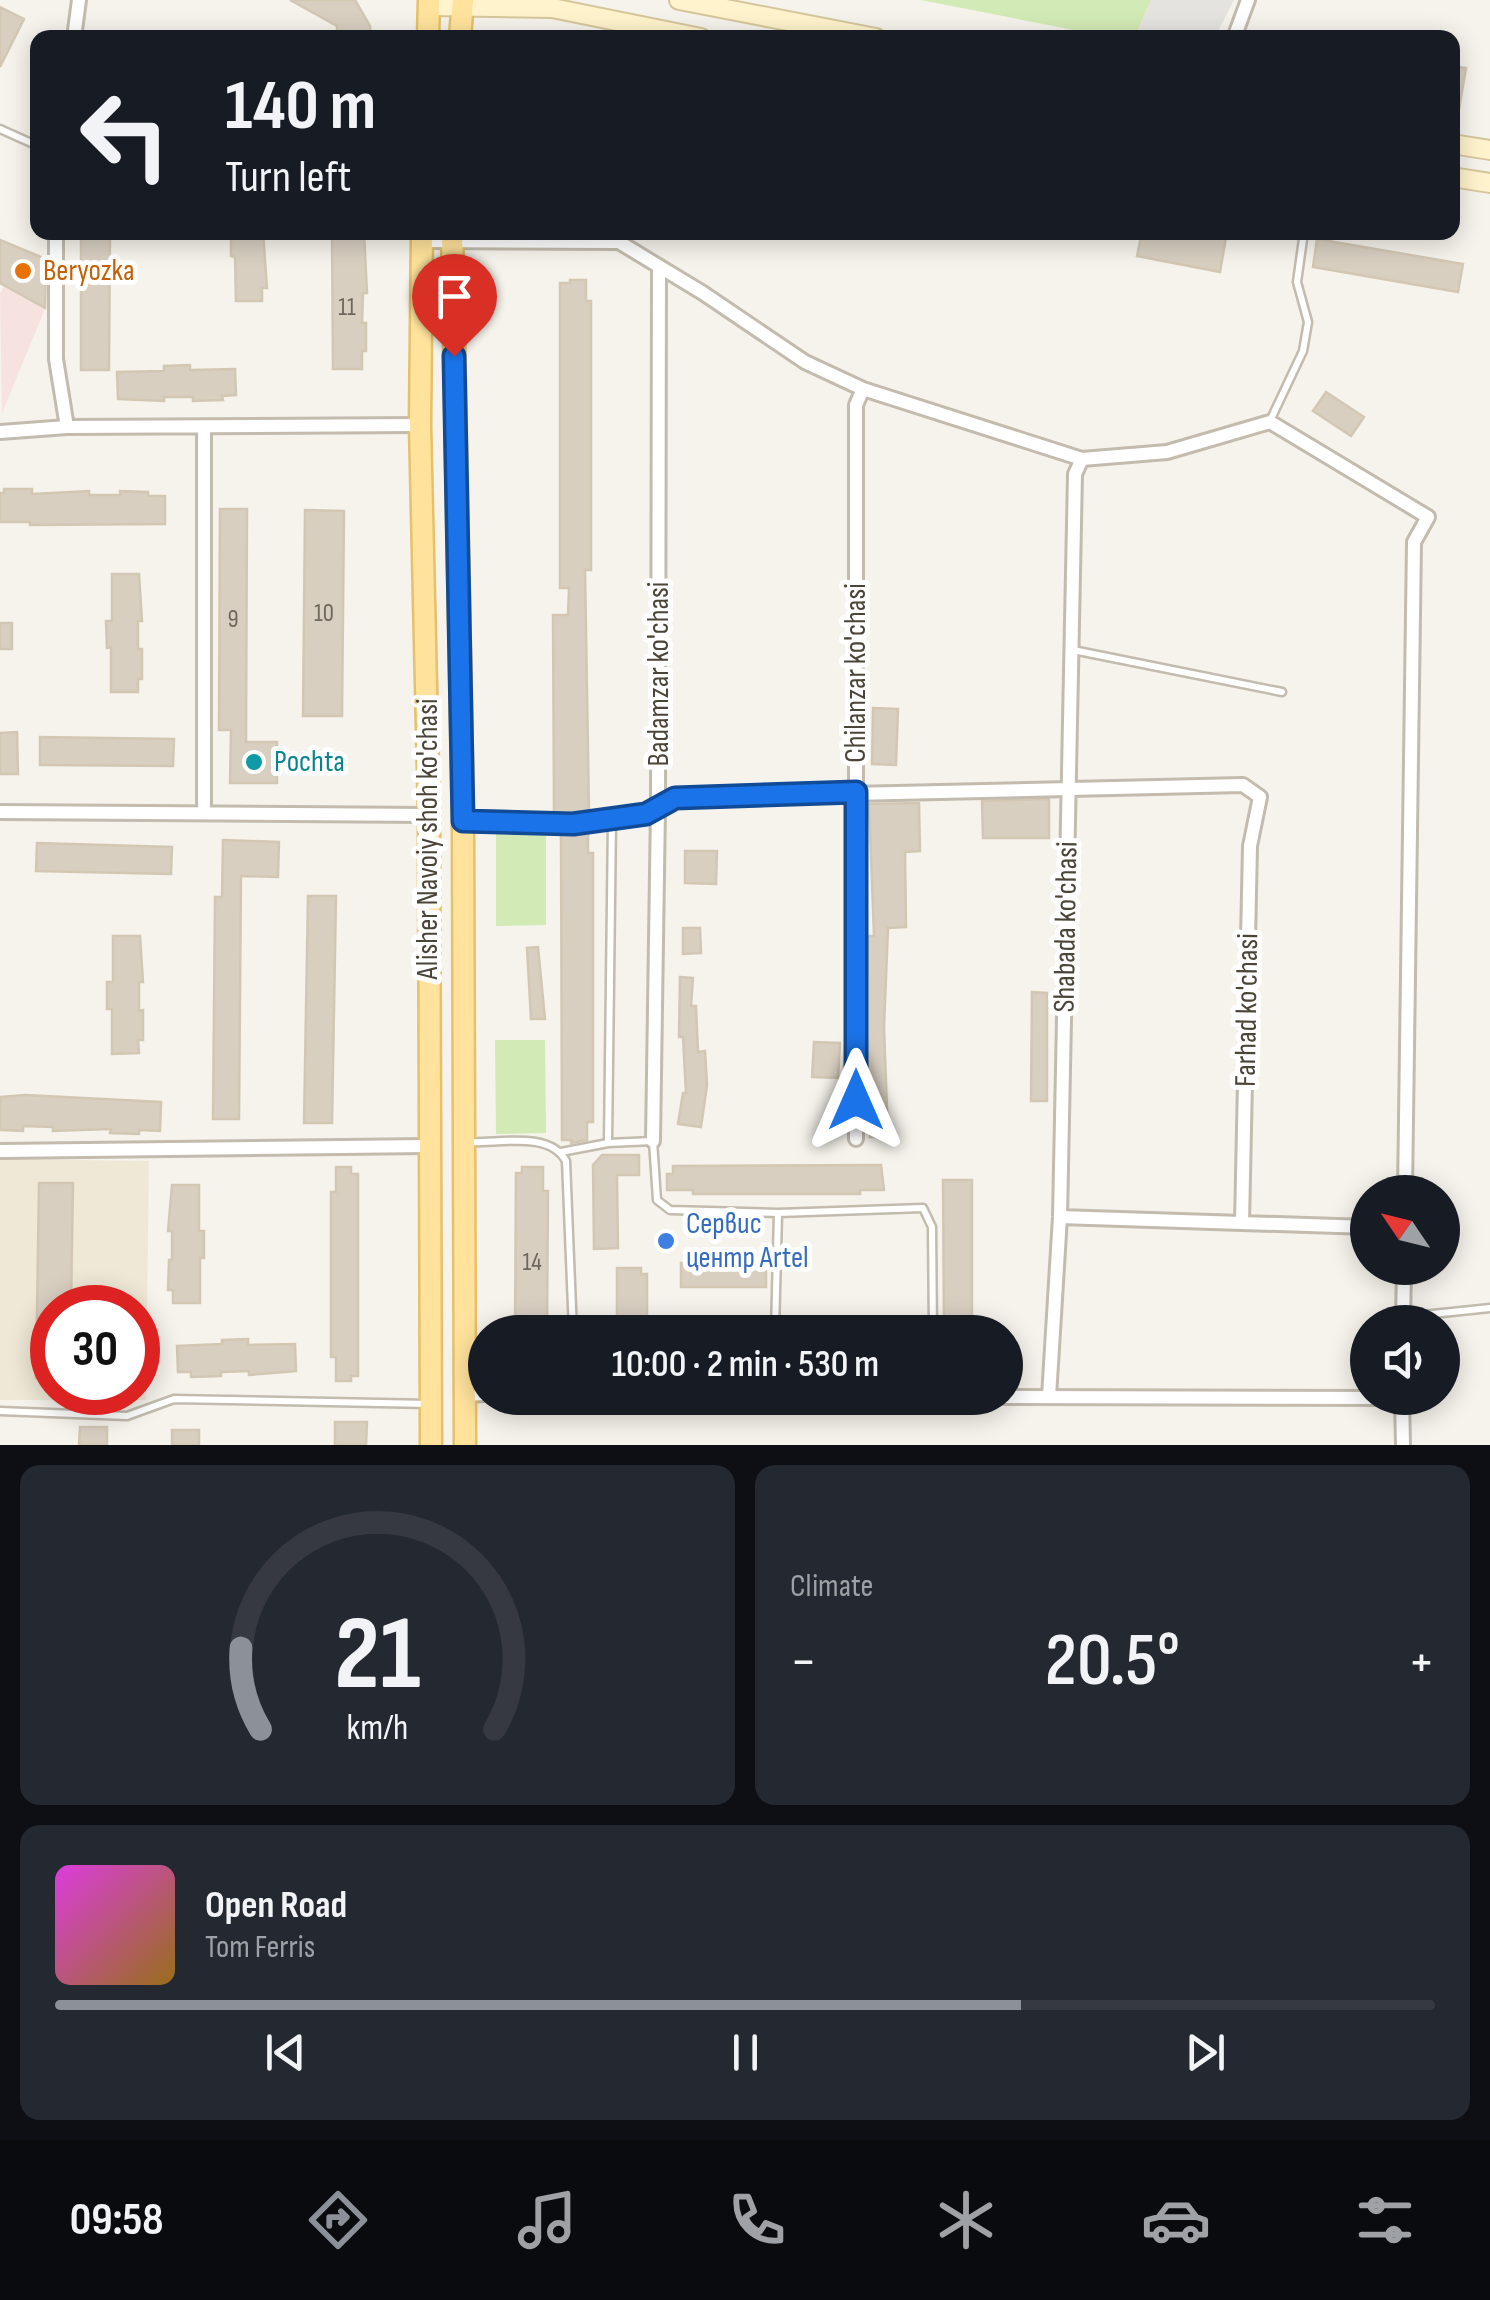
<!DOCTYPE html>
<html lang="en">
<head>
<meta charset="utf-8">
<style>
	body { margin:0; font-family:"Sofia Sans Condensed",sans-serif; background:#242831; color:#f1f3f6; height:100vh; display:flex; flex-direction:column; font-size:38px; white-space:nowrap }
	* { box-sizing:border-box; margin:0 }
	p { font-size:32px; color:#9ea1a6 }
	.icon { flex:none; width:55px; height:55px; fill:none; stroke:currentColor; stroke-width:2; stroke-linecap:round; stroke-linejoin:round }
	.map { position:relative; height:1445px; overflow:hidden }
	.drawer { display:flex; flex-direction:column; gap:20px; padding:20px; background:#0d0f14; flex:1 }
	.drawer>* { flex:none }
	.hud { position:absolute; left:30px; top:30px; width:1430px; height:210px; border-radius:20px; box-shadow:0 5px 25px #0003; background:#171b24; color:#f1f3f6; overflow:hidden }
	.needle { width:65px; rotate:305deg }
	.controls { position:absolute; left:1350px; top:1175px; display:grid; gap:20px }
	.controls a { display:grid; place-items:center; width:110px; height:110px; border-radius:50%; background:#171b24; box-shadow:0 5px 25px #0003; font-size:50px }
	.speed { position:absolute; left:30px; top:1285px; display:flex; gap:20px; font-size:50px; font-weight:700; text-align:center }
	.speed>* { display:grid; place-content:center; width:130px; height:130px; border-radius:50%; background:#171b24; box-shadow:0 5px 25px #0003; line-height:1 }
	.speed .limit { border:15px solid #d22; background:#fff; color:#111 }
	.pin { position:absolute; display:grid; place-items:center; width:85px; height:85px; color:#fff; margin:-102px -42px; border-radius:50% 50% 50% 0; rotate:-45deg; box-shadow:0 0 10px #0007 }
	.pin .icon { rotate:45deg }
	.me { position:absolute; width:110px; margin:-55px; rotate:0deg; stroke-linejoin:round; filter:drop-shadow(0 0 8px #0008) }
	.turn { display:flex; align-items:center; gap:35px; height:210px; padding:0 30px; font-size:45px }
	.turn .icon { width:130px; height:130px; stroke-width:2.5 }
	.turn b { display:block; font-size:70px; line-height:85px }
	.big { font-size:75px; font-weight:600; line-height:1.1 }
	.drawer .card { flex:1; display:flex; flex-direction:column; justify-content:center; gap:15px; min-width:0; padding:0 35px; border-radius:20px; background:#242831 }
	.drawer .dial { align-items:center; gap:0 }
	.dial svg { height:260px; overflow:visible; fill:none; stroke:#363941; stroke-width:7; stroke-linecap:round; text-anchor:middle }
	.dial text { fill:#f1f3f6; stroke:none }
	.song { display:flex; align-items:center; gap:30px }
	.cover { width:120px; height:120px; border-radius:15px; background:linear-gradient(135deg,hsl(300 70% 55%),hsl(40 70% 35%)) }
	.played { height:10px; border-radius:5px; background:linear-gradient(90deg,#8c9099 70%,#363941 70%) }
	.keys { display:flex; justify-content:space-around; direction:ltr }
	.heat { display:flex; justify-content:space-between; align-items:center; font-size:55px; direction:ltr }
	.drawer .tiles { flex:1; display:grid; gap:20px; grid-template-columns:1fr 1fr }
	.card:last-child { grid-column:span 2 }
	.trip { position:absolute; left:468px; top:1315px; width:555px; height:100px; border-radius:50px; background:#171b24; box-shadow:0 5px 25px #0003; font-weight:600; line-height:100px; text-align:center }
	.tab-bar { display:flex; height:160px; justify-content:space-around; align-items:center; background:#090b0e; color:#9ea1a6 }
	.tab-bar .icon { width:70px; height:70px }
	.tab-bar .on { color:#8c9099 }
	.tab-bar b { font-size:45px; color:#f1f3f6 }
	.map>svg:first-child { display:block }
	.education { fill:#efe8d6; fill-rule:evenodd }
	.medical { fill:#f6e3e0 }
	.green { fill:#d2eab5 }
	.parking { fill:#e5e3e0 }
	.building { fill:#d8cfc1; stroke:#d3c7b4; stroke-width:2.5 }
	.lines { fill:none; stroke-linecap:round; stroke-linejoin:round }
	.service-casing { stroke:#c2bbae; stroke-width:11 }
	.minor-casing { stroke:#c2bbae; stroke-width:18 }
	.secondary-casing { stroke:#d6c79b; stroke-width:22 }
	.primary-casing { stroke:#e6c16a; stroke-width:25 }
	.service { stroke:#fff; stroke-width:6 }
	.minor { stroke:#fff; stroke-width:12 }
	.secondary { stroke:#fff3cd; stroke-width:18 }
	.primary { stroke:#ffe39c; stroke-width:20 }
	.route-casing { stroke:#114b97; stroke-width:25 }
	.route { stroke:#1a73e8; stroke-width:18 }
	.food-dot { fill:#e8710a; stroke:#fff; stroke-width:4 }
	.culture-dot { fill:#0f9aa8; stroke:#fff; stroke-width:4 }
	.shop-dot { fill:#3f7fe0; stroke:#fff; stroke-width:4 }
	.labels { text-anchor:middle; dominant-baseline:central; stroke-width:10; stroke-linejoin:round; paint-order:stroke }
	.number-label { font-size:25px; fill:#6e675b }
	.food-label { font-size:30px; fill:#c56008; stroke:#fff; text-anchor:start }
	.street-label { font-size:30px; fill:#4b4439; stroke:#fff }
	.culture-label { font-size:30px; fill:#0d838f; stroke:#fff; text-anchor:start }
	.shop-label { font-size:30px; fill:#366cbe; stroke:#fff; text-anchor:start }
</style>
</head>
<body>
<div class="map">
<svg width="1490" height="1445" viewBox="0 0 1490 1445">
	<rect width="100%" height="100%" fill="#f6f3ec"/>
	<path class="education" d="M0 1159 149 1161 146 1400H0ZM52 1308H138V1392H52Z"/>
	<path class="medical" d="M4 287 45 309 2 413 0 293Z"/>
	<path class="green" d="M921 0H1151L1135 37 1114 38Z
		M546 831V925L496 926V832Z
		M495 1040H545L546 1133 496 1134Z"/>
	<path class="parking" d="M1151 0H1234L1215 37H1135Z"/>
	<path class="building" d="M290 0H355L370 26 371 38H337V26Z
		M0 7 24 19 0 67Z
		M1452 66 1466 68 1459 109 1452 108Z
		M81 232H110L109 370H81Z
		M231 232H263L267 288H262V301H236L235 257 231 256Z
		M364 232 367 293H363L362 323H366V351H362V369H333L332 234Z
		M1142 232H1227L1220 272 1137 256Z
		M1317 239 1463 264 1458 292 1313 267Z
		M0 240 46 259 45 308 0 283Z
		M570 280H586V301H591V570H585L589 811 572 813H554L553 615H568L569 588H560V283H570Z
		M190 365V370L235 369 236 395 222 396 223 400 193 401V397H164V401L118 399 117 372 164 371V366Z
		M1326 392 1364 417 1351 436 1313 411Z
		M4 489H32V494L89 491V495H120V491L148 492V496H165V524L30 525V522H0V493H4Z
		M220 509H247L246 742H277V783H230L231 730H219Z
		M305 510 344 511 342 716H303Z
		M112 574H139L142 621H138V649H142V679H138V692H111V647L107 648 106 621H112Z
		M0 623H12V649H0Z
		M873 708 898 709 896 765 872 764Z
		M17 732 18 774H0V733Z
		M40 737 174 739 173 766 40 765Z
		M1049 799V838H983L982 801Z
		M919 803 920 851 905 852 906 927 888 928 884 1027 888 1137H870L866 1015 868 936H874L869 804Z
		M588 831V853H593V1122H587V1140L571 1143V1140H562L561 833Z
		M223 840 279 842 278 877 241 876 239 1119H213L215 897H222Z
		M37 843 172 847 171 874 36 871Z
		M685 851H717L716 884 685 883Z
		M308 896H336L332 1123H304Z
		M683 928H700L701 953 683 954Z
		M113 936H140L143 982H139V1011L143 1010V1040H138L139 1053 112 1054V1009H107V982H113Z
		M538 947 545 1019H531L527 948Z
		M680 977 693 978 691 1006H696L698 1052 705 1051 707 1085 701 1127 678 1124 683 1093H686L683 1037H679Z
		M1032 992 1047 993V1101H1031Z
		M814 1042 840 1043 838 1078 812 1077Z
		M25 1095 161 1102 160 1131 139 1130V1134L110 1133 111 1129 53 1131V1127L23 1126V1131L0 1130V1097Z
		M602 1155H639V1175H617L618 1248 594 1249 593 1165Z
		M881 1165 884 1190H860V1194H693V1190H667V1174H673V1166Z
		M336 1167H351V1174H358V1376H351V1381H336V1357H331V1192H336Z
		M522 1167H543V1191H548L547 1332H515L516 1173H522Z
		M943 1180H972V1332H944Z
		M39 1183H73L71 1308H52V1378H36Z
		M172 1185H199V1231H204V1258H200V1303H173V1290H168L169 1260H172V1231H168Z
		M688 1256H757V1263H766V1287H681V1263H688Z
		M617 1268H641V1274H647V1332H617Z
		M248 1339V1345L295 1344 296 1371 249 1375V1371L221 1372V1376L191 1377V1372H178L177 1346 222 1344V1340Z
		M335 1422H367L366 1445H335Z
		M80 1427H107V1445H79Z
		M172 1430H199V1445H172Z"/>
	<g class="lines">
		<g class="service-casing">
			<path id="service" d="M0 129 38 146
				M1270 421 1303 351 1308 322 1297 282 1304 232
				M1073 650 1282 692
				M467 1142C498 1144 549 1130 566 1161L573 1332
				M608 1143 612 819
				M561 1152 608 1143 653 1141 657 1200 670 1210 778 1213 923 1208 932 1227 933 1332
				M1404 1317 1490 1308
				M775 1332 778 1213
				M0 1411 127 1416 174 1399 430 1404"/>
		</g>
		<g class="minor-casing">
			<path id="minor" d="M74 38 79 0
				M1234 38 1248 0
				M56 232V359L67 427
				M422 241 619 242 703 293 805 362 863 389 1082 459 1167 452 1270 422 1428 517 1414 542 1405 1192
				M0 432 67 427 420 425
				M0 812 429 815
				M204 813V428
				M463 821 573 823 647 814 675 798 1243 785 1260 797 1250 846 1242 1223
				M856 1139V405L863 389
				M653 1141 658 807 659 266
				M0 1151 428 1146
				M1060 1217 1368 1227
				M1403 1322 1404 1268
				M465 1395 485 1394
				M1005 1397 1402 1398
				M1049 1397 1060 1217 1075 474 1082 459
				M1402 1398 1403 1445"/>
		</g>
		<g class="secondary-casing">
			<path id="secondary" d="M679 0 876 38
				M429 6 552 8 701 38
				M1452 144 1490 150
				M1452 177 1490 183"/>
		</g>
		<g class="primary-casing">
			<path id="primary" d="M428 38 429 0
				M460 38 463 0
				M422 232 420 425 429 815 431 1445
				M452 232 463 821 465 1445"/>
		</g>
		<use href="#service" class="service"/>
		<use href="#minor" class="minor"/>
		<use href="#secondary" class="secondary"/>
		<use href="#primary" class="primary"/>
	</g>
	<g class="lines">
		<g class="route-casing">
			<path id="route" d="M454 356 463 821 573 824 646 814 675 798 856 792V1100"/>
		</g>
		<use href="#route" class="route"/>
	</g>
	<circle class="food-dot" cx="23" cy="271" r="10"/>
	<circle class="culture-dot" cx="254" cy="762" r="10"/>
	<circle class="shop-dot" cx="666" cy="1241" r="10"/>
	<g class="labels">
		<g class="number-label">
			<text x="347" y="307">11</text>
			<text x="324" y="613">10</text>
			<text x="233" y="619">9</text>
			<text x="532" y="1262">14</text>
		</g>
		<g class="food-label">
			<text x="43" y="271">Beryozka</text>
		</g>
		<g class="street-label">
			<text transform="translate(856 673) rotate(-90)">Chilanzar ko'chasi</text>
			<text transform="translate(659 674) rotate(-90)">Badamzar ko'chasi</text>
			<text transform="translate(428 839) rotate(-90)">Alisher Navoiy shoh ko'chasi</text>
			<text transform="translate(1066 927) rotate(-89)">Shabada ko'chasi</text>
			<text transform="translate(1247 1010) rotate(-89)">Farhad ko'chasi</text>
		</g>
		<g class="culture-label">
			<text x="274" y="762">Pochta</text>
		</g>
		<g class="shop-label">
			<text x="686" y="1224">Сервис<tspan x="686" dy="34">центр Artel</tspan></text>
		</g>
	</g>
</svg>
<div class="controls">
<a><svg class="needle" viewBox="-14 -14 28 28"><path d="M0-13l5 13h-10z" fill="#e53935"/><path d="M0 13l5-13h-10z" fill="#9ea1a6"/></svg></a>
<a><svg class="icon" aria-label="sound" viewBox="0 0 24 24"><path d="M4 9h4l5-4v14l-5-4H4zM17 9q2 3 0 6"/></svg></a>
</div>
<div class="speed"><div class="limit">30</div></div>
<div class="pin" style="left:454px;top:356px;background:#d93025"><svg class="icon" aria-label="arrive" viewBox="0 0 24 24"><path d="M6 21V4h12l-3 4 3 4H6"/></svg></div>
<svg class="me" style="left:856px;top:1100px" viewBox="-20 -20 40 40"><path d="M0-17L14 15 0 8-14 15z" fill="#1a73e8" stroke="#fff" stroke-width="4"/></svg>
<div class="trip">10:00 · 2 min · 530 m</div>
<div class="hud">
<div class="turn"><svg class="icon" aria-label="left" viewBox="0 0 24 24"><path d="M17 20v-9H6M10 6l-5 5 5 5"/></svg><div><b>140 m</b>Turn left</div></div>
</div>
</div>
<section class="drawer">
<div class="tiles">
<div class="card dial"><svg viewBox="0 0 100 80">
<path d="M14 69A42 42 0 1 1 86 69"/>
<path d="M14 69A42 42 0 0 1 8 44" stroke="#8c9099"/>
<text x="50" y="56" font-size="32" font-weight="700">21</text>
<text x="50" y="72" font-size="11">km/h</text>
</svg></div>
<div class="card"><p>Climate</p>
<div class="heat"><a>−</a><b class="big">20.5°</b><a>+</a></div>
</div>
<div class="card">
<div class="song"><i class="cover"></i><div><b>Open Road</b><p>Tom Ferris</p></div></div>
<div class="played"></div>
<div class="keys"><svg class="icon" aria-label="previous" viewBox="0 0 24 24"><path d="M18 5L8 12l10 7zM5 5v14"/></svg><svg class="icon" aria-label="pause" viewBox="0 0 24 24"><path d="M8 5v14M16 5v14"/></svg><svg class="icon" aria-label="next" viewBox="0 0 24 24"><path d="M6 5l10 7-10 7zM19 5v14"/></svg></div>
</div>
</div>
</section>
<nav class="tab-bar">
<b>09:58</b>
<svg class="icon on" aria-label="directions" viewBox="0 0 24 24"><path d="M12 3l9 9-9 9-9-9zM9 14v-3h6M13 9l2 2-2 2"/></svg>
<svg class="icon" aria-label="music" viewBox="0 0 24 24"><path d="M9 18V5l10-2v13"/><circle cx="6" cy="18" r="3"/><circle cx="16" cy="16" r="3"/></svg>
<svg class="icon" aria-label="phone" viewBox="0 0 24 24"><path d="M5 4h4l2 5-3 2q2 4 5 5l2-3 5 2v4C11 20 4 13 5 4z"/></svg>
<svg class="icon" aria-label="climate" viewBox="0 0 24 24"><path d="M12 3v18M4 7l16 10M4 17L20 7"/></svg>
<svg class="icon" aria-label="car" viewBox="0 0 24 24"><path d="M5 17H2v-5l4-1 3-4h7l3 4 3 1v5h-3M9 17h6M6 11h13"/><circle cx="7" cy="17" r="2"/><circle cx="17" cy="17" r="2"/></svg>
<svg class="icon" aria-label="filters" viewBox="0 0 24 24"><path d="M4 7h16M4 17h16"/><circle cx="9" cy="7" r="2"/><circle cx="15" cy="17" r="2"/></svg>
</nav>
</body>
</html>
